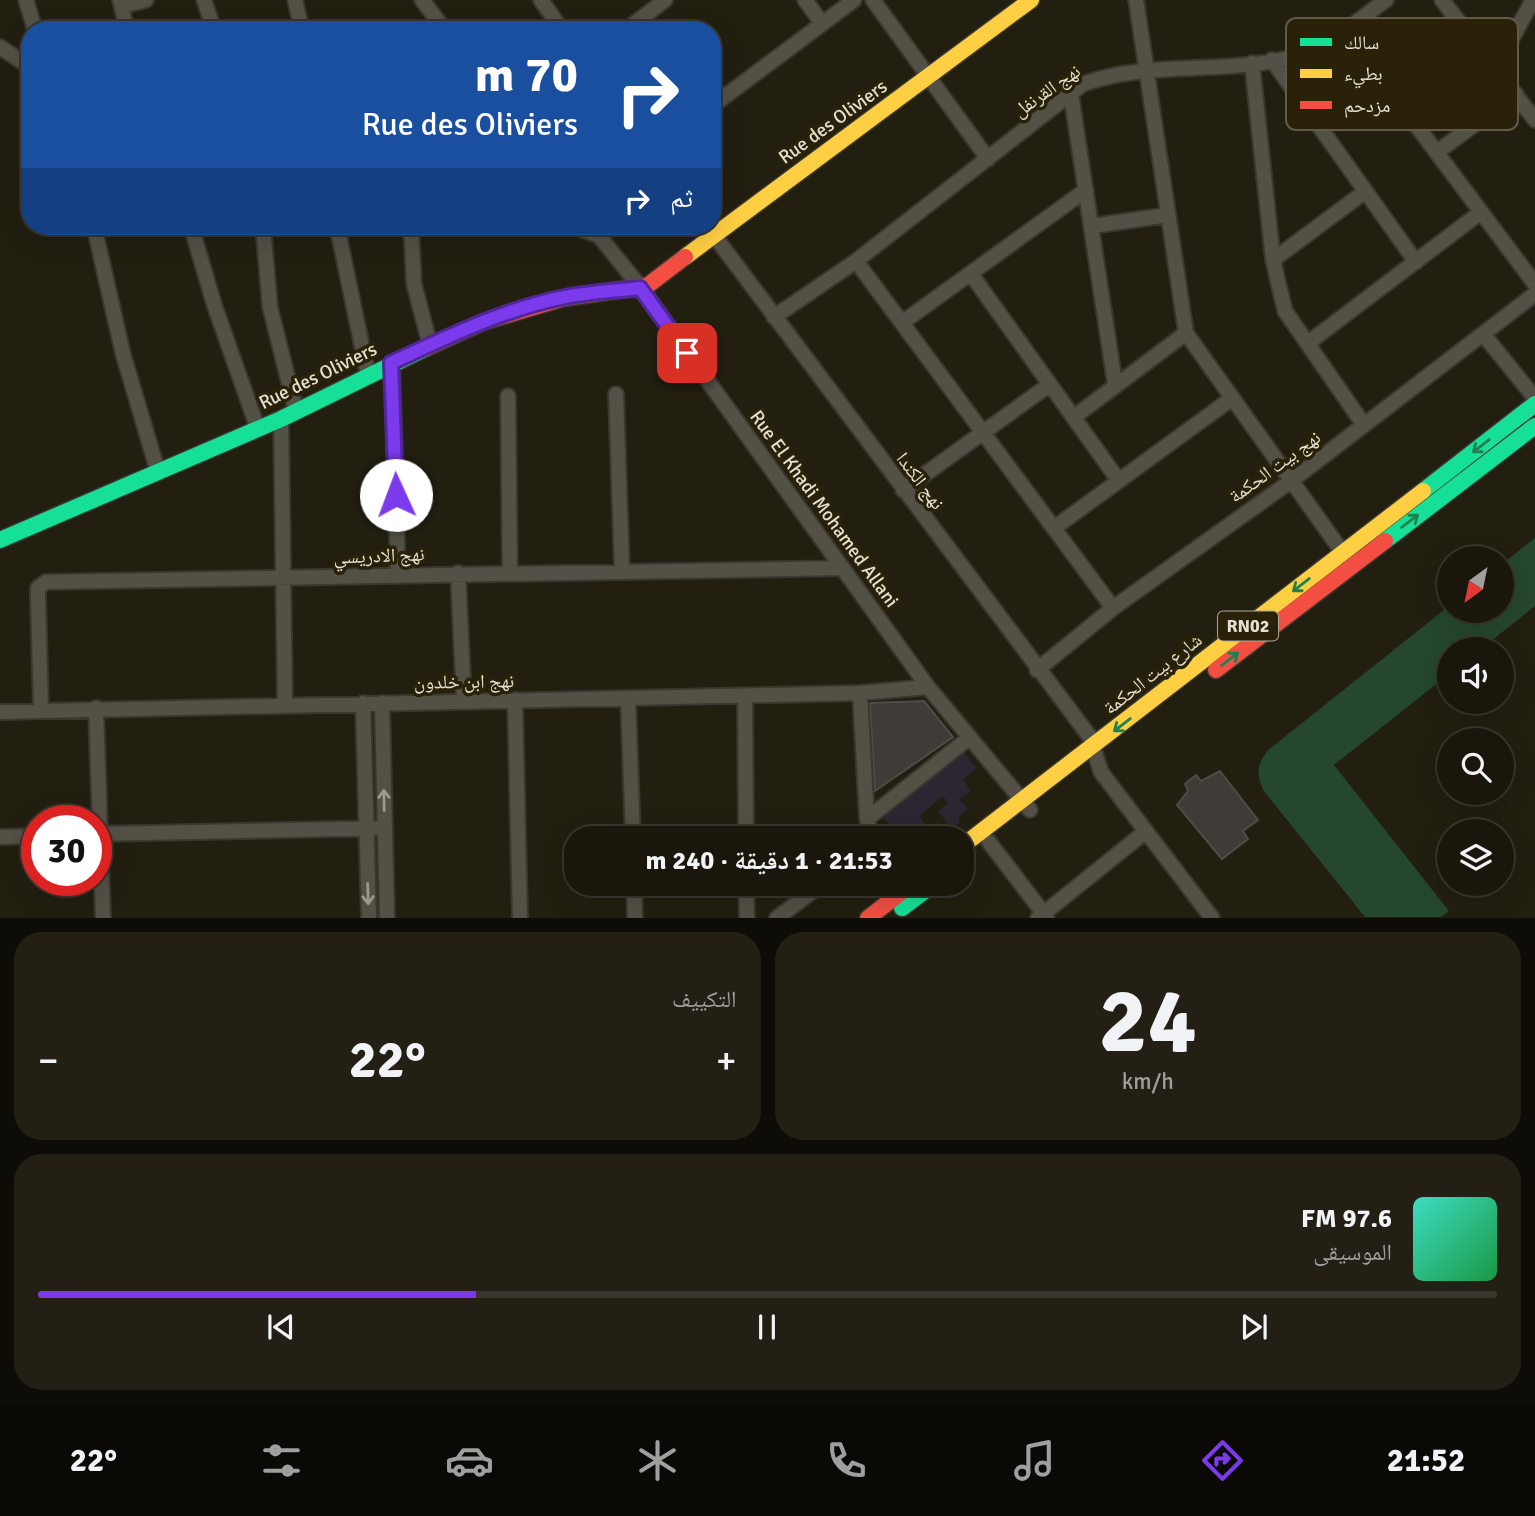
<!DOCTYPE html>
<html lang="ar">
<head>
<meta charset="utf-8">
<style>
	body { margin:0; font-family:Signika,"Noto Naskh Arabic",sans-serif; background:#231f15; color:#f1f3f6; direction:rtl; height:100vh; display:flex; flex-direction:column; font-size:26px; white-space:nowrap }
	* { box-sizing:border-box; margin:0 }
	p { font-size:23px; color:#9f9f9d }
	.icon { flex:none; width:38px; height:38px; fill:none; stroke:currentColor; stroke-width:2; stroke-linecap:round; stroke-linejoin:round }
	.map { position:relative; height:918px; overflow:hidden; direction:ltr }
	.side { display:flex; flex-direction:column; gap:14px; padding:14px; background:#0e0c07; flex:1 }
	.side>* { flex:none }
	.guide { position:absolute; left:21px; top:21px; width:700px; height:214px; border-radius:28px; box-shadow:0 7px 28px #0002,0 0 0 2px #38352d; direction:rtl; background:#1a4fa0; color:#fff; overflow:hidden }
	.needle { width:46px; rotate:213deg }
	.fabs { position:absolute; left:1437px; top:546px; display:grid; gap:14px }
	.fabs a { display:grid; place-items:center; width:77px; height:77px; border-radius:50%; background:#1a160c; box-shadow:0 7px 28px #0002,0 0 0 2px #38352d; font-size:35px }
	.speed { position:absolute; left:21px; top:805px; display:flex; gap:14px; font-size:35px; font-weight:700; text-align:center }
	.speed>* { display:grid; place-content:center; width:91px; height:91px; border-radius:50%; background:#1a160c; box-shadow:0 7px 28px #0002,0 0 0 2px #38352d; line-height:1 }
	.speed .limit { border:10px solid #d22; background:#fff; color:#111 }
	.pin { position:absolute; display:grid; place-items:center; width:60px; height:60px; color:#fff; margin:-30px; border-radius:14px; box-shadow:0 4px 10px #0006 }
	.me { position:absolute; width:77px; margin:-38px; rotate:358deg; stroke-linejoin:round; filter:drop-shadow(0 0 5px #0008) }
	.turn { display:flex; align-items:center; gap:24px; height:147px; padding:0 28px; font-size:32px }
	.turn .icon { width:91px; height:91px; stroke-width:2.5 }
	.turn b { display:block; font-size:49px; line-height:60px }
	.then { display:flex; align-items:center; height:66px; padding:0 28px; background:#0003; gap:14px; font-size:26px }
	.big { font-size:52px; font-weight:800; line-height:1.1 }
	.side .widget { flex:1; display:flex; flex-direction:column; justify-content:center; gap:10px; min-width:0; padding:0 24px; border-radius:28px; background:#231f15 }
	.side .dial { align-items:center; gap:0 }
	.dial b { font-size:91px; line-height:1 }
	.song { display:flex; align-items:center; gap:21px }
	.cover { width:84px; height:84px; border-radius:10px; background:linear-gradient(135deg,hsl(170 70% 55%),hsl(140 70% 35%)) }
	.played { height:7px; border-radius:4px; background:linear-gradient(90deg,#7c3aed 30%,#38352d 30%) }
	.keys { display:flex; justify-content:space-around; direction:ltr }
	.heat { display:flex; justify-content:space-between; align-items:center; font-size:38px; direction:ltr }
	.side .tiles { flex:1; display:grid; gap:14px; grid-template-columns:1fr 1fr }
	.widget:last-child { grid-column:span 2 }
	.trip { position:absolute; left:564px; top:826px; width:410px; height:70px; border-radius:28px; background:#1a160c; box-shadow:0 7px 28px #0002,0 0 0 2px #38352d; font-weight:800; line-height:70px; text-align:center; direction:rtl }
	.dock { display:flex; height:112px; justify-content:space-around; align-items:center; background:#0a0905; color:#9f9f9d }
	.dock .icon { width:49px; height:49px }
	.dock .selected { color:#7c3aed }
	.dock b { font-size:32px; color:#f1f3f6 }
	.map>svg:first-child { display:block }
	.commercial { fill:#2b2632 }
	.green { fill:#25472d }
	.building { fill:#413b38; stroke:#504b46; stroke-width:2 }
	.lines { fill:none; stroke-linecap:round; stroke-linejoin:round }
	.street-casing { stroke:#3a372e; stroke-width:18 }
	.fast-casing { stroke:#3a372e; stroke-width:19 }
	.slow-casing { stroke:#3a372e; stroke-width:19 }
	.jam-casing { stroke:#3a372e; stroke-width:19 }
	.street { stroke:#535046; stroke-width:14 }
	.fast { stroke:#16e098; stroke-width:16 }
	.slow { stroke:#ffcf43; stroke-width:16 }
	.jam { stroke:#f24e42; stroke-width:16 }
	.oneway { stroke:#208150 }
	.oneway2 { stroke:#9c988c }
	.route-casing { stroke:#51269a; stroke-width:18 }
	.route { stroke:#7c3aed; stroke-width:12 }
	.labels { text-anchor:middle; dominant-baseline:central; stroke-width:7; stroke-linejoin:round; paint-order:stroke }
	.shield { fill:#292209; stroke:#ada896; stroke-width:2 }
	.shield-label { font-size:18px; font-weight:bold; fill:#e5e1d2 }
	.street-label { font-size:19px; fill:#e5e1d2; stroke:#292209 }
	.key { fill:#292209; stroke:#615b45; stroke-width:2 }
	.key-label { font-size:19px; fill:#e5e1d2 }
</style>
</head>
<body>
<div class="map">
<svg width="1535" height="918" viewBox="0 0 1535 918">
	<rect width="100%" height="100%" fill="#221e10"/>
	<path class="commercial" d="M964 753 976 768 963 780 971 791 959 799 968 809 958 817 960 822 953 829 938 812 948 803 943 796 919 816 929 828 916 838H911L904 830 898 835 881 816 958 754Z"/>
	<path class="green" d="M1535 538V606L1481 649H1449V674L1334 765 1449 911 1441 917H1365L1263 790C1256 772 1257 765 1268 750L1449 606V611H1502V564Z"/>
	<path class="building" d="M924 701 953 737 875 791 870 703Z
		M1220 771 1258 820 1243 831 1248 839 1222 859 1177 805 1188 791 1185 784 1196 775 1201 781Z"/>
	<g class="lines">
		<g class="street-casing">
			<path id="street" d="M26 0 35 30
				M120 0 127 30
				M204 0 214 30
				M295 0 302 30
				M422 0 445 30
				M541 0 562 30
				M805 0 822 23
				M873 0 988 159
				M1136 0 1186 333 1343 553
				M1442 0 1535 120
				M122 6 146 0
				M626 30 665 0
				M1345 30 1535 284
				M0 47 30 67
				M1272 60 1416 262
				M1252 63 1273 260 1285 311 1364 425
				M1495 69 1533 0
				M1071 94 1115 384
				M712 106 854 0
				M1437 152 1516 94
				M94 226 123 354 158 472
				M191 226 215 307 258 429
				M263 226 270 307 296 411
				M337 226 368 375
				M411 226 414 284 430 345
				M573 226 597 235
				M591 226 641 288 928 687 1030 810
				M707 226 1090 737 1101 772 1212 918
				M1092 226 1168 215
				M1273 260 1363 193
				M856 261 1113 608
				M971 274 1119 481
				M774 317 856 261 1083 84C1153 59 1230 76 1300 55 1332 45 1359 19 1386 0
				M903 322 1086 190
				M1483 334 1535 398
				M1308 343 1481 212
				M392 363 398 574
				M616 394 622 570
				M508 396 510 573
				M1074 417 1186 333
				M281 419 285 704
				M903 490 1049 385
				M1054 528 1231 399
				M458 573 464 701
				M1037 670 1113 608 1291 481 1535 294
				M860 693 867 819 873 838
				M745 696 746 838
				M628 698 633 838
				M515 700 520 918
				M363 703 369 918
				M382 703 387 918
				M96 708 103 918
				M41 709 38 599V588L46 582 843 568
				M0 712 860 693 928 687
				M867 819 969 738
				M96 834 384 828
				M0 837 37 836
				M989 842 1047 918
				M634 884 635 918
				M746 884 747 918
				M777 918 822 884
				M1038 918 1145 832"/>
		</g>
		<g class="fast-casing">
			<path id="fast" d="M1423 491 1535 404
				M0 540 281 419 426 348
				M1385 541 1535 426
				M902 908 934 884"/>
		</g>
		<g class="slow-casing">
			<path id="slow" d="M685 257 1031 0
				M961 847 1423 491"/>
		</g>
		<g class="jam-casing">
			<path id="jam" d="M426 348 483 322 564 298 647 286 685 257
				M1216 670 1385 541
				M868 918 912 884"/>
		</g>
		<use href="#street" class="street"/>
		<use href="#fast" class="fast"/>
		<use href="#slow" class="slow"/>
		<use href="#jam" class="jam"/>
	</g>
	<defs><path id="oneway-shaft" d="M-6 0H5M1.5-3L5.5 0L1.5 3" fill="none" stroke-width="1.6" stroke-linecap="round" stroke-linejoin="round" transform="scale(1.75)"/></defs>
	<g class="oneway">
		<use href="#oneway-shaft" transform="translate(1481 446) rotate(142)"/>
		<use href="#oneway-shaft" transform="translate(1410 521) rotate(-37)"/>
		<use href="#oneway-shaft" transform="translate(1301 585) rotate(142)"/>
		<use href="#oneway-shaft" transform="translate(1230 659) rotate(-37)"/>
		<use href="#oneway-shaft" transform="translate(1122 725) rotate(142)"/>
	</g>
	<g class="oneway2">
		<use href="#oneway-shaft" transform="translate(384 800) rotate(-91)"/>
		<use href="#oneway-shaft" transform="translate(368 894) rotate(88)"/>
	</g>
	<g class="lines">
		<g class="route-casing">
			<path id="route" d="M396 495 391 363C447 337 504 309 565 297 590 292 615 291 640 288L687 353"/>
		</g>
		<use href="#route" class="route"/>
	</g>
	<g class="labels">
		<rect class="shield" x="1218" y="611.5" width="60" height="29" rx="5"/>
		<g class="shield-label">
			<text x="1248" y="626">RN02</text>
		</g>
		<g class="street-label">
			<text transform="translate(1047 91) rotate(-35)">نهج القرنفل</text>
			<text transform="translate(833 122) rotate(-36)">Rue des Oliviers</text>
			<text transform="translate(318 376) rotate(-26)">Rue des Oliviers</text>
			<text transform="translate(1275 467) rotate(-36)">نهج بيت الحكمة</text>
			<text transform="translate(920 481) rotate(53)">نهج الكندا</text>
			<text transform="translate(824 509) rotate(54)">Rue El Khadi Mohamed Allani</text>
			<text transform="translate(379 556) rotate(-2)">نهج الادريسي</text>
			<text transform="translate(1153 674) rotate(-38)">شارع بيت الحكمة</text>
			<text transform="translate(464 682) rotate(-1)">نهج ابن خلدون</text>
		</g>
	</g>
	<rect x="1286" y="18" width="232" height="112" rx="10" class="key"/>
	<rect x="1300" y="38" width="32" height="8" fill="#16e098"/>
	<rect x="1300" y="69" width="32" height="9" fill="#ffcf43"/>
	<rect x="1300" y="101" width="32" height="8" fill="#f24e42"/>
	<g class="key-label">
		<text x="1344" y="49">سالك</text>
		<text x="1344" y="80">بطيء</text>
		<text x="1344" y="112">مزدحم</text>
	</g>
</svg>
<div class="fabs">
<a><svg class="needle" viewBox="-14 -14 28 28"><path d="M0-13l5 13h-10z" fill="#e53935"/><path d="M0 13l5-13h-10z" fill="#9f9f9d"/></svg></a>
<a><svg class="icon" aria-label="sound" viewBox="0 0 24 24"><path d="M4 9h4l5-4v14l-5-4H4zM17 9q2 3 0 6"/></svg></a>
<a><svg class="icon" aria-label="search" viewBox="0 0 24 24"><circle cx="10" cy="10" r="6"/><path d="M15 15l6 6"/></svg></a>
<a><svg class="icon" aria-label="layers" viewBox="0 0 24 24"><path d="M12 4l9 5-9 5-9-5zM3 14l9 5 9-5"/></svg></a>
</div>
<div class="speed"><div class="limit">30</div></div>
<div class="pin" style="left:687px;top:353px;background:#d93025"><svg class="icon" aria-label="arrive" viewBox="0 0 24 24"><path d="M6 21V4h12l-3 4 3 4H6"/></svg></div>
<svg class="me" style="left:396px;top:495px" viewBox="-20 -20 40 40"><circle r="19" fill="#fff"/><path d="M0-13L10 11 0 6-10 11z" fill="#7c3aed"/></svg>
<div class="trip">21:53 · 1 دقيقة · 240 m</div>
<div class="guide">
<div class="turn"><svg class="icon" aria-label="right" viewBox="0 0 24 24"><path d="M7 20v-9h11M14 6l5 5-5 5"/></svg><div><b>70 m</b>Rue des Oliviers</div></div>
<div class="then">ثم<svg class="icon" aria-label="right" viewBox="0 0 24 24"><path d="M7 20v-9h11M14 6l5 5-5 5"/></svg></div>
</div>
</div>
<section class="side">
<div class="tiles">
<div class="widget dial"><b>24</b><p>km/h</p></div>
<div class="widget"><p>التكييف</p>
<div class="heat"><a>−</a><b class="big">22°</b><a>+</a></div>
</div>
<div class="widget">
<div class="song"><i class="cover"></i><div><b>97.6 FM</b><p>الموسيقى</p></div></div>
<div class="played"></div>
<div class="keys"><svg class="icon" aria-label="previous" viewBox="0 0 24 24"><path d="M18 5L8 12l10 7zM5 5v14"/></svg><svg class="icon" aria-label="pause" viewBox="0 0 24 24"><path d="M8 5v14M16 5v14"/></svg><svg class="icon" aria-label="next" viewBox="0 0 24 24"><path d="M6 5l10 7-10 7zM19 5v14"/></svg></div>
</div>
</div>
</section>
<nav class="dock">
<b>21:52</b>
<svg class="icon selected" aria-label="directions" viewBox="0 0 24 24"><path d="M12 3l9 9-9 9-9-9zM9 14v-3h6M13 9l2 2-2 2"/></svg>
<svg class="icon" aria-label="music" viewBox="0 0 24 24"><path d="M9 18V5l10-2v13"/><circle cx="6" cy="18" r="3"/><circle cx="16" cy="16" r="3"/></svg>
<svg class="icon" aria-label="phone" viewBox="0 0 24 24"><path d="M5 4h4l2 5-3 2q2 4 5 5l2-3 5 2v4C11 20 4 13 5 4z"/></svg>
<svg class="icon" aria-label="climate" viewBox="0 0 24 24"><path d="M12 3v18M4 7l16 10M4 17L20 7"/></svg>
<svg class="icon" aria-label="car" viewBox="0 0 24 24"><path d="M5 17H2v-5l4-1 3-4h7l3 4 3 1v5h-3M9 17h6M6 11h13"/><circle cx="7" cy="17" r="2"/><circle cx="17" cy="17" r="2"/></svg>
<svg class="icon" aria-label="filters" viewBox="0 0 24 24"><path d="M4 7h16M4 17h16"/><circle cx="9" cy="7" r="2"/><circle cx="15" cy="17" r="2"/></svg>
<b>22°</b>
</nav>
</body>
</html>
